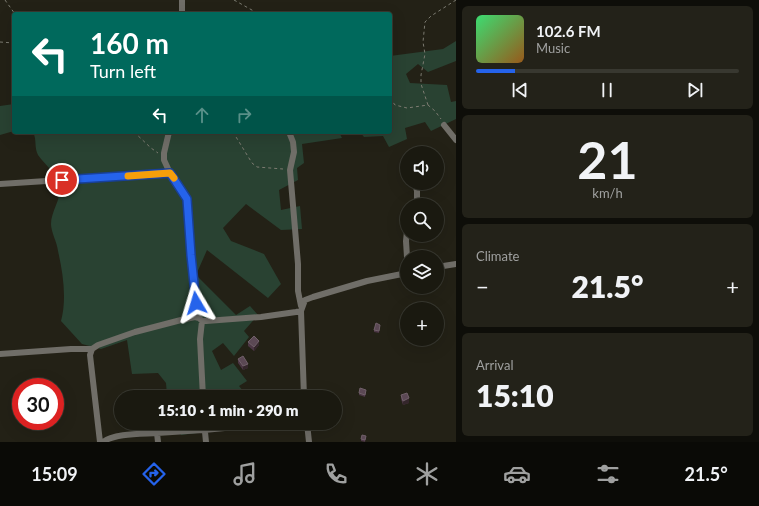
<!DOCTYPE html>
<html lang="en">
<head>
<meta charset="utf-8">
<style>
	body { margin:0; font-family:Lato,sans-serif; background:#232219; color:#f1f3f6; height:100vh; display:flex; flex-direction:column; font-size:15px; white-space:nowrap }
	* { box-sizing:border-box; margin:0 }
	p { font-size:13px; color:#9fa09f }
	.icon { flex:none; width:22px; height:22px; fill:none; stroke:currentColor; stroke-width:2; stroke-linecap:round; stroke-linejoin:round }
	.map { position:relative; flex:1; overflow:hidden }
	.side { display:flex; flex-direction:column; gap:6px; padding:6px; background:#0e0e09; width:303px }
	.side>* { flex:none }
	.banner { position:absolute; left:12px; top:12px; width:380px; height:122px; border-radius:4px; box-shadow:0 4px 16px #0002,0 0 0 1px #383830; background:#00695c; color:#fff; overflow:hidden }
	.buttons { position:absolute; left:400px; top:146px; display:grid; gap:8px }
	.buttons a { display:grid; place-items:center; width:44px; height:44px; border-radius:50%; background:#1a1910; box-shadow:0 4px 16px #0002,0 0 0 1px #383830; font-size:20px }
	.speed { position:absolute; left:12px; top:378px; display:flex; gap:8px; font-size:20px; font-weight:700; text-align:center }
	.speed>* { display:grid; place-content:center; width:52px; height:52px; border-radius:50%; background:#1a1910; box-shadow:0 4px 16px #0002,0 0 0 1px #383830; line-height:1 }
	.speed .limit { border:6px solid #d22; background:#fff; color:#111 }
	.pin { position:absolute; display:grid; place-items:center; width:34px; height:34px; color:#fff; margin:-17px; border:2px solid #fff; border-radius:50%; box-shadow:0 1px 4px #0007 }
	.me { position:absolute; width:44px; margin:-22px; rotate:353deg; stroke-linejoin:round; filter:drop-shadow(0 0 3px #0008) }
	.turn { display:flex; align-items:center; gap:14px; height:84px; padding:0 12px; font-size:18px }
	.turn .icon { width:52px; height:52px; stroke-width:2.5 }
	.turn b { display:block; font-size:28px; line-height:34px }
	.lanes { display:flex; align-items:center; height:38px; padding:0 12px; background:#0003; justify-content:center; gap:20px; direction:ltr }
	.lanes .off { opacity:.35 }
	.big { font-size:30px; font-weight:800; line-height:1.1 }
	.side .widget { flex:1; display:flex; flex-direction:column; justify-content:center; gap:6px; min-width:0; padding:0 14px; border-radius:6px; background:#232219 }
	.side .dial { align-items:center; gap:0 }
	.dial b { font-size:52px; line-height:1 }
	.song { display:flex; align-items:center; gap:12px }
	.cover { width:48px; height:48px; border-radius:6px; background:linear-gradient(135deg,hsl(140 70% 55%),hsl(30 70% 35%)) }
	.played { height:4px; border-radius:2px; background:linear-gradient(90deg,#2563eb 15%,#383830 15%) }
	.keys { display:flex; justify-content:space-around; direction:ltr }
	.heat { display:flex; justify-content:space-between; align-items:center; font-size:22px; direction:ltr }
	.trip { position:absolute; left:114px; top:390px; width:228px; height:40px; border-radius:20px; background:#1a1910; box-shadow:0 4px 16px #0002,0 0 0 1px #383830; font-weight:800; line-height:40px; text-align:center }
	.tab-bar { display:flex; height:64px; justify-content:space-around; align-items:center; background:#0a0a06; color:#9fa09f }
	.tab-bar .icon { width:28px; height:28px }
	.tab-bar .selected { color:#2563eb }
	.tab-bar b { font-size:18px; color:#f1f3f6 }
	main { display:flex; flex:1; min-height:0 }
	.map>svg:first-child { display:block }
	.green { fill:#294232 }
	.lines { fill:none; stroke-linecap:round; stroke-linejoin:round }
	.path { stroke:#7c7b71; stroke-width:1; stroke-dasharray:3 3; stroke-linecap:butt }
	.street { stroke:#706e68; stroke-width:6 }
	.wall { fill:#4b3644 }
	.shaded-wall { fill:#34262b }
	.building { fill:#5b4854; stroke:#706069 }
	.route-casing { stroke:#184099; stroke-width:10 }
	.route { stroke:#2563eb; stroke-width:7 }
	.slow { stroke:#f59e0b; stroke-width:7 }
</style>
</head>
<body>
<main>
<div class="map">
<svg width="456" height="442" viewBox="0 0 456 442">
	<rect width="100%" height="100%" fill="#232116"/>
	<path class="green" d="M456 41V61L428 72 418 64 406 74 410 83 447 85 451 102 456 101V119L431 131 425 122 405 128 407 139 389 147 383 136 364 137 360 132H390V56L443 49Z
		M14 104V131L0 135V106Z
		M33 132H339L342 138 302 144 304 163 297 168 298 180 279 190 281 210 300 206 302 229 281 230 246 204 223 228 231 241 264 254 281 284 268 298 207 250 196 275 236 315 250 306 258 315 244 331 249 337 234 356 223 343 212 351 221 370 233 363 247 381 239 386 248 397H181L179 394 175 397H163L167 395 166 383 158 373 132 374 127 340 101 349 82 344 61 321C67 299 63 273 58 251 57 242 51 232 51 224 51 210 64 196 59 182 55 172 44 164 38 155 34 147 37 140 33 132Z
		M179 423H237L238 428 181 435Z"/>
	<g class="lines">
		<path class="path" d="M5 0 15 14
			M234 0 259 14
			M0 42 14 43
			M390 98 395 105 407 108 428 105 435 111 441 119
			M428 105 421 84V75L425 54 423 42 425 22 431 16 456 0
			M134 132 151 148 158 153
			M233 132 252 163 257 167 283 169"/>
		<path class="street" d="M182 14V0
			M444 125 456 140
			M169 132 164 153V160L170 173 187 199 190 241 196 303 195 317
			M289 132 293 142 294 152 290 170 298 264V291L301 306
			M415 183 417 191V205
			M0 184 170 173
			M407 231 406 241 407 257
			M437 267 456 264
			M301 311 304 397
			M202 321 200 339 203 397
			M92 349 90 355 100 442
			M0 354 71 349H92L98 345 135 332 181 320 195 317 199 318 202 321H206L261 317 296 312 301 311 305 300 313 297 367 281 407 273
			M204 423V430L278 423
			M307 423 309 442
			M157 433 203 430 205 432 206 442
			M103 442C114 433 143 434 157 433L158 442"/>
	</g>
	<path class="wall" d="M380 327 379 333 374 332V330Z
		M248 342 259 345 254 351 248 346Z
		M238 359 248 368 243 370 238 363Z
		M366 392 365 397 359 395V393Z
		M401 395 409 403 403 405 401 399Z
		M366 438 365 442 361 441V439Z"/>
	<path class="shaded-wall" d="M259 341V345L254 351V347Z
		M248 364V368L243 370V366Z
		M409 398V403L403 405V401Z"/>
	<path class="building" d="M376 323 380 325 379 331 374 330Z
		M254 336 259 341 254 347 248 342Z
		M243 356 248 364 243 366 238 359Z
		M360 388 366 390 365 395 359 393Z
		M407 393 409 398 403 401 401 395Z
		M362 435 366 436 365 440 361 439Z"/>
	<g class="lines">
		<g class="route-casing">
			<path id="route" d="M62 180 170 173 187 199 191 255 196 303"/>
		</g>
		<use href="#route" class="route"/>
		<path class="slow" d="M128 176 170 173 174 178"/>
	</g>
</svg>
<div class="buttons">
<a><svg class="icon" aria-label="sound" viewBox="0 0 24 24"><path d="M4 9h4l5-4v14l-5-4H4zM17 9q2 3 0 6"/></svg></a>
<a><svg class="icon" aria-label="search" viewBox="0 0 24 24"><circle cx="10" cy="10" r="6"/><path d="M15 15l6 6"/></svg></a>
<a><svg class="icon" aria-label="layers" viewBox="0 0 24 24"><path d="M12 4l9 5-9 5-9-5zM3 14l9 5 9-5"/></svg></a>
<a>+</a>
</div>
<div class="speed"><div class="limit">30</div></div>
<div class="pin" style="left:62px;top:180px;background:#d93025"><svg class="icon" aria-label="arrive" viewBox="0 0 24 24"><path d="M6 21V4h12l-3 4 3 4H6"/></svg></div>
<svg class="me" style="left:196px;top:303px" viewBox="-20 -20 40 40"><path d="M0-17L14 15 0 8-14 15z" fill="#2563eb" stroke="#fff" stroke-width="4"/></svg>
<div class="trip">15:10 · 1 min · 290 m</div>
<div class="banner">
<div class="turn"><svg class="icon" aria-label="left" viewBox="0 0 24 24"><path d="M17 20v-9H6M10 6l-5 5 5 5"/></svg><div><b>160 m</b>Turn left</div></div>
<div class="lanes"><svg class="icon" aria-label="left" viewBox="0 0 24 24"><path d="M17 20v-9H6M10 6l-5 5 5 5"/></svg><svg class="icon off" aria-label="ahead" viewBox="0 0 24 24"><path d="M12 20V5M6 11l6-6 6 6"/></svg><svg class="icon off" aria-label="right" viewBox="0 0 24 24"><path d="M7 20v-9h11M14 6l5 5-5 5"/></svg></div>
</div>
</div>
<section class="side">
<div class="widget">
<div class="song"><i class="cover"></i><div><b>102.6 FM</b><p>Music</p></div></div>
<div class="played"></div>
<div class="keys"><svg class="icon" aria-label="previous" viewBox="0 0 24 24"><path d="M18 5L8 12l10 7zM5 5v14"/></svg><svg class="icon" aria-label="pause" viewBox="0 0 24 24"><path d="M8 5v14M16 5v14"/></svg><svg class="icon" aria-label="next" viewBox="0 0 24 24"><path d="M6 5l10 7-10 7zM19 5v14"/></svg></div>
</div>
<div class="widget dial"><b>21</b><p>km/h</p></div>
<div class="widget"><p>Climate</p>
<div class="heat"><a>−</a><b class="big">21.5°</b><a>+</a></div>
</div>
<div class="widget"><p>Arrival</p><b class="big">15:10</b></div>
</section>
</main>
<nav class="tab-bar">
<b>15:09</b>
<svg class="icon selected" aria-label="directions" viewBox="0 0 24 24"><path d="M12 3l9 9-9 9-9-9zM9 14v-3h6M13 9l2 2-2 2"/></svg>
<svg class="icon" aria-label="music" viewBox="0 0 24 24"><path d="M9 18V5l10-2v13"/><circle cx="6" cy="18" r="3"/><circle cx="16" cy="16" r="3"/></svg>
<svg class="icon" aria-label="phone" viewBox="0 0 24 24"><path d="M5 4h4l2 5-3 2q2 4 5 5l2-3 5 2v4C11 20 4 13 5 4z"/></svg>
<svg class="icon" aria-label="climate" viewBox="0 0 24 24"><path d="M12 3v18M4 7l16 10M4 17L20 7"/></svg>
<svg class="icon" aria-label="car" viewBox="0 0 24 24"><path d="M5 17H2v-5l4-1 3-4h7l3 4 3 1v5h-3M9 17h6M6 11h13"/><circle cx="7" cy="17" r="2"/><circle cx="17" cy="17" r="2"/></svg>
<svg class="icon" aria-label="filters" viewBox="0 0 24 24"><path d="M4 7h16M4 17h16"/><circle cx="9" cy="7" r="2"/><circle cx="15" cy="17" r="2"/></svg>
<b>21.5°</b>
</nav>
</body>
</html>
